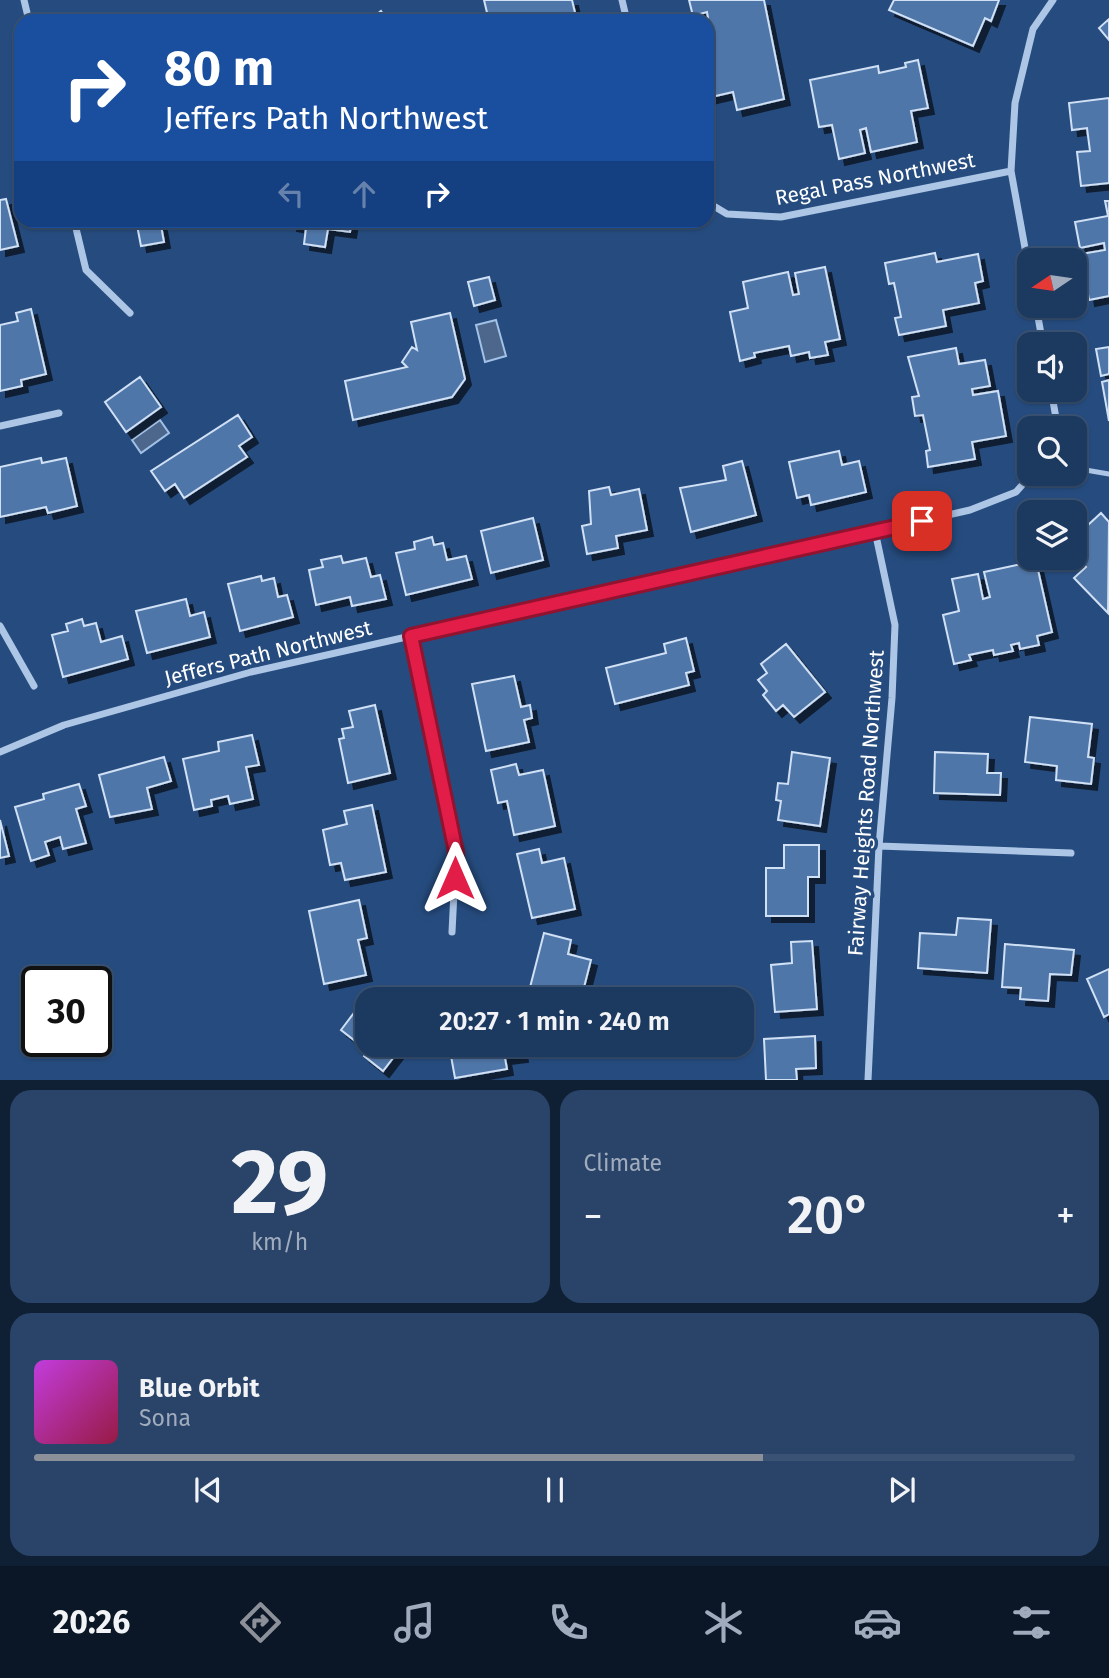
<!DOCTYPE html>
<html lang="en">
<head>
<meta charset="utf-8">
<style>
	body { margin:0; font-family:"Fira Sans",sans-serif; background:#294468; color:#f1f3f6; height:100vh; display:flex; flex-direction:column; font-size:26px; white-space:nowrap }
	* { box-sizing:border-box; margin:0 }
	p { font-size:23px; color:#a0acbd }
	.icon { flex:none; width:38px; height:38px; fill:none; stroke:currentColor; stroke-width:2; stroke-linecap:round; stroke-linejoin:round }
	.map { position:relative; height:1080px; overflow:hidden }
	.sheet { display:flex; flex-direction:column; gap:10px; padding:10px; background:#0f1f34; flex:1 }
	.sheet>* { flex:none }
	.top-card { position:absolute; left:14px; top:14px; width:700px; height:214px; border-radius:21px; box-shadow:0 2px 5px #0004,0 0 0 2px #3a5374; background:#1a4fa0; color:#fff; overflow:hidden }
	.needle { width:46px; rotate:257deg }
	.tools { position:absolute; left:1017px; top:248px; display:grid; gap:14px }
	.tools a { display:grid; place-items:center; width:70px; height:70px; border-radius:14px; background:#1c395f; box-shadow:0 2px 5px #0004,0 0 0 2px #3a5374; font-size:35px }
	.speed { position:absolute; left:21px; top:966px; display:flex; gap:14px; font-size:35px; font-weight:700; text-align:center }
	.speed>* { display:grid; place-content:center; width:91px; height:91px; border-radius:50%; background:#1c395f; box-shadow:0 2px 5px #0004,0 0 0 2px #3a5374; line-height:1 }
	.speed .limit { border:4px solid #111; border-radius:10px; background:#fff; color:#111 }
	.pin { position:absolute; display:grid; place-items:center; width:60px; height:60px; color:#fff; margin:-30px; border-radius:14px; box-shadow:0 4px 10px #0006 }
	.me { position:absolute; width:77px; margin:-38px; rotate:0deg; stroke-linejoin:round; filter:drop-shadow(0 0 5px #0008) }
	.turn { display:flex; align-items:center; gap:24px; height:147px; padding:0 35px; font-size:32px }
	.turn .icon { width:91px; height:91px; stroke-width:2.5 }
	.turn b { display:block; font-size:49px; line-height:60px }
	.lanes { display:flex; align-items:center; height:66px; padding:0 35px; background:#0003; justify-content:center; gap:35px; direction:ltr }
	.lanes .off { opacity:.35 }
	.big { font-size:52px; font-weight:600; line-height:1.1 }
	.sheet .tile { flex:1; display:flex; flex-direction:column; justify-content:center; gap:10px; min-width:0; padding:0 24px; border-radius:21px; background:#294468 }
	.sheet .dial { align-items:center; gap:0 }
	.dial b { font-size:91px; line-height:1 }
	.song { display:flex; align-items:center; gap:21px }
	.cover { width:84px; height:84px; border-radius:10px; background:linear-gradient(135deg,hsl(290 70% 55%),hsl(340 70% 35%)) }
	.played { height:7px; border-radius:4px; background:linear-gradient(90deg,#8c9099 70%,#3a5374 70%) }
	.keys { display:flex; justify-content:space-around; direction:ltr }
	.heat { display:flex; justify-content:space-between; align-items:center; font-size:38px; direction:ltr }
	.sheet .tiles { flex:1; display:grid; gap:10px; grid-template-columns:1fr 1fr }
	.tile:last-child { grid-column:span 2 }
	.trip { position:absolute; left:355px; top:987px; width:399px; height:70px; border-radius:21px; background:#1c395f; box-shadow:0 2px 5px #0004,0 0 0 2px #3a5374; font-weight:600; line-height:70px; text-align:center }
	.tab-bar { display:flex; height:112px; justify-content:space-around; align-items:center; background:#0b1726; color:#a0acbd }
	.tab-bar .icon { width:49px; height:49px }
	.tab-bar .current { color:#8c9099 }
	.tab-bar b { font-size:32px; color:#f1f3f6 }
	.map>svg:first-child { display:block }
	.water { fill:#4c678b; stroke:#a2c1e6; stroke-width:2 }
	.building { fill:#4f76a8; stroke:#d0e0f5; stroke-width:2; filter:url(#shadow) }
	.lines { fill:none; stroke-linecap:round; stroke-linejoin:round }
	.service { stroke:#adc6e6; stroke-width:5 }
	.minor { stroke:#adc6e6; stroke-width:7 }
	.route-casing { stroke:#92132f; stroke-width:18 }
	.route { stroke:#e11d48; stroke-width:12 }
	.labels { text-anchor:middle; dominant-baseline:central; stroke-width:7; stroke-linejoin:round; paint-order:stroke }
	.street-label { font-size:21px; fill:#fff; stroke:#264c7f }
</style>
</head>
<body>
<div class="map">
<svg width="1109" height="1080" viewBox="0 0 1109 1080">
	<defs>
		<filter id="shadow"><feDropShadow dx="6" dy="6" stdDeviation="0" flood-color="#0009"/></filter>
	</defs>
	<rect width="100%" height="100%" fill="#264c7f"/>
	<path class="water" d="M496 320 506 356 485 362 476 325Z
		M160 420 169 433 141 453 132 440Z"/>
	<path class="building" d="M484 0H572L577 21H489Z
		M689 0H764L784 99 737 110 733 92 707 98V21H695L708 18 707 12 693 16Z
		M894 0H999L991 21 985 18 973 46 889 10Z
		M381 11 388 21H368Z
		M1109 19V40L1099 28Z
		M918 60 928 108 911 111 917 142 871 152 866 128 860 130 865 153 839 159 832 125 819 127 810 80 878 66 879 73 906 67 905 63Z
		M1109 98V183L1081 186 1077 152 1090 151 1087 128 1072 130 1069 103Z
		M6 199 18 246 0 250V200Z
		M1105 201H1109V296L1089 300 1081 254 1105 250 1104 243 1080 248 1075 222 1108 216Z
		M136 220H160L164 242 141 246Z
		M292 220H352L350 232 328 229 325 247 304 244 306 228 291 225Z
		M935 253 937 262 978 254 983 281 975 283 979 303 943 310 946 326 899 335 895 318 901 317 894 283 889 284 885 263Z
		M825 267 840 339 825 342 828 355 810 358 809 352 791 356 789 346 754 353 755 357 740 361 730 312 748 308 743 282 788 272 793 295 799 294 795 273Z
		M489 277 495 300 474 306 468 282Z
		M31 309 46 374 21 380 22 386 0 391V325L18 321 16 313Z
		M450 313 465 379 452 397 353 420 345 381 407 367 402 362 412 347 417 350 411 322Z
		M1109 347V374L1101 376 1096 349Z
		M956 348 959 364 985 360 990 386 972 389 973 395 998 391 1006 436 972 442 975 459 928 467 926 451 930 450 923 415 915 416 912 397 919 396 908 357Z
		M140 377 161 407 126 432 105 402Z
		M1109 380V421L1102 382Z
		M238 415 252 437 239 446 247 457 184 498 175 484 165 491 151 471Z
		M839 451 842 465 859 461 866 492 811 505 809 495 797 498 789 462Z
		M41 458 42 463 66 458 77 506 48 513 46 507 0 517V467Z
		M742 461 756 515 691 532 680 488 726 480 723 466Z
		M609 487 611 495 639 489 647 530 616 536 618 548 587 554 582 526 591 524 589 491Z
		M1101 513 1109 522 1108 613 1074 578 1086 567 1074 555V538Z
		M533 518 543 560 491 573 481 531Z
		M432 537 434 545 443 543 447 560 466 556 472 579 406 595 396 553 415 549 414 542Z
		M341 556 343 563 366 558 371 577 380 575 386 599 352 606 350 597 316 605 309 570 323 567 321 560Z
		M1036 561 1052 632 1037 636 1039 645 1020 649 1019 643 1011 645 1013 651 994 655 993 650 969 655 971 660 954 664 943 615 959 611 952 579 978 574 983 599 990 597 984 572Z
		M261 576 262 581 274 578 278 597 287 595 293 617 240 631 228 584Z
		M186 599 190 616 204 612 210 637 147 653 136 611Z
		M82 619 84 626 96 623 101 642 122 636 128 659 63 677 52 635 68 631 66 624Z
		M686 638 694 671 686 673 689 685 615 704 606 668 666 653 664 644Z
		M786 644 825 692 794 717 783 705 776 711 763 695 767 691 758 680 767 673 761 664Z
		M514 676 521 707 530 705 532 718 524 720 529 742 486 751 472 684Z
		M375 705 390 773 348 783 339 739 344 738 342 729 353 727 349 711Z
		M1030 717 1092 724 1088 757 1094 758 1091 784 1056 780 1057 766 1025 762Z
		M252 735 259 765 246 767 253 799 230 804 228 796 211 800 212 806 194 810 183 759 219 751 218 742Z
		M792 752 830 758 820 826 778 820 781 801 776 800 778 783 788 784Z
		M935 752 988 754 987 773H1001L1000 795 934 793Z
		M164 757 171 781 147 788 152 809 110 817 99 775Z
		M516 764 519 775 543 770 555 826 514 835 507 801 498 803 491 770Z
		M79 784 86 806 76 809 86 843 63 849 60 837 45 842 49 855 31 861 15 807 44 799 43 794Z
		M372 805 386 872 345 880 341 863 330 865 323 830 347 824 344 811Z
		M0 820 9 856 0 858Z
		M784 845H819V877H808V916H766V868H784Z
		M539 849 542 863 564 858 575 909 532 918 517 854Z
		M359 900 367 938 358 940 366 975 324 984 309 911Z
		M958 918 991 920 987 973 918 968 920 933 956 935Z
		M544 933 571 940 568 954 591 960 582 995 578 994 576 999H527Z
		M812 941 817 1009 775 1012 771 965 792 963 791 942Z
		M1005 944 1074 950 1071 975 1050 974 1048 1001 1020 999 1021 988 1002 987Z
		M1109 969V1014L1104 1017 1087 979Z
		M372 989 386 999H368V1045H403L383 1071 364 1056 368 1051 341 1030Z
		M815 1036 816 1068 796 1069 797 1080H766L764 1039Z
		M449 1045H520L522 1056 505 1058 507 1069 455 1078Z"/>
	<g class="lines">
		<path class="service" d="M1074 468 1109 474"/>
		<path class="minor" d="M24 0 29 21
			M622 0 627 21
			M707 202 727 214 781 217 1011 171
			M74 220 86 270 130 313
			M1029 270 1011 171 1015 103 1033 29 1053 0
			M1036 306 1043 345
			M1051 390 1056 418 1053 429
			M0 426 59 413
			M0 626 34 686
			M411 636 456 852 452 932
			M0 752 64 725 251 672 970 510 1016 492 1032 474
			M879 846 1071 853
			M868 1080 879 846 892 698 895 625 875 531"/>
	</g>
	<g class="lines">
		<g class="route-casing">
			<path id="route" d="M455 878 456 852 411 636 922 521"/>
		</g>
		<use href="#route" class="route"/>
	</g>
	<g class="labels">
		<g class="street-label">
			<text transform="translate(875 179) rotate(-11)">Regal Pass Northwest</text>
			<text transform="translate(268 653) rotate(-14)">Jeffers Path Northwest</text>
			<text transform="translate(866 803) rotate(-86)">Fairway Heights Road Northwest</text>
		</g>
	</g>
</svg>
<div class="tools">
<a><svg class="needle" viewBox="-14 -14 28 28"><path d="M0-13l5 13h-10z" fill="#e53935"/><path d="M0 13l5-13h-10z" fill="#a0acbd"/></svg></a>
<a><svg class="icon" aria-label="sound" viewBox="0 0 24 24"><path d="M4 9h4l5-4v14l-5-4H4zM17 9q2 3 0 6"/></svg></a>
<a><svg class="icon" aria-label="search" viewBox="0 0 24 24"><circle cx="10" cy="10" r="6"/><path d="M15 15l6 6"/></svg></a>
<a><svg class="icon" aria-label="layers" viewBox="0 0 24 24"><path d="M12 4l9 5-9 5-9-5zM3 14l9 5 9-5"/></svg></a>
</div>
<div class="speed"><div class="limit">30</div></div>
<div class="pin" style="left:922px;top:521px;background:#d93025"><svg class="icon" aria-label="arrive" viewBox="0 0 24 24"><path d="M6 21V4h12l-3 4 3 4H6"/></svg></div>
<svg class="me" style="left:455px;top:878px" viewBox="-20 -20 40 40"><path d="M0-17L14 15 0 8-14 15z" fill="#e11d48" stroke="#fff" stroke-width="4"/></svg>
<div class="trip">20:27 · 1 min · 240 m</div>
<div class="top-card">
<div class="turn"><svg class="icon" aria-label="right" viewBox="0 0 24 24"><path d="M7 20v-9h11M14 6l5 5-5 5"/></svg><div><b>80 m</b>Jeffers Path Northwest</div></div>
<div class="lanes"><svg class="icon off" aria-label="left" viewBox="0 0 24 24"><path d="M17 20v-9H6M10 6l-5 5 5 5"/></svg><svg class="icon off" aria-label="ahead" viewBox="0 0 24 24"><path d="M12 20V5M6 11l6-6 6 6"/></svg><svg class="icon" aria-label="right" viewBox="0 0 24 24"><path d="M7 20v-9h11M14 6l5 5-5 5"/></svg></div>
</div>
</div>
<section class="sheet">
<div class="tiles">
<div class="tile dial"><b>29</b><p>km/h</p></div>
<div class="tile"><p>Climate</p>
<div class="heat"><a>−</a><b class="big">20°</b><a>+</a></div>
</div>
<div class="tile">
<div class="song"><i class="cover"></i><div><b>Blue Orbit</b><p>Sona</p></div></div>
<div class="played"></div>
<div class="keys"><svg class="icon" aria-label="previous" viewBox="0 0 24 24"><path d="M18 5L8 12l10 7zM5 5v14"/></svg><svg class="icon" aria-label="pause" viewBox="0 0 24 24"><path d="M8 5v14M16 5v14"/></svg><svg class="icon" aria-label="next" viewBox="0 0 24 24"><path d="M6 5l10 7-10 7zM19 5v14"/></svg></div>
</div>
</div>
</section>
<nav class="tab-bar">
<b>20:26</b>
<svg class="icon current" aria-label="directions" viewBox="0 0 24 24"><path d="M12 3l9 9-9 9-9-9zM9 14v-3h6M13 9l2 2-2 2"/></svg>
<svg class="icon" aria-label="music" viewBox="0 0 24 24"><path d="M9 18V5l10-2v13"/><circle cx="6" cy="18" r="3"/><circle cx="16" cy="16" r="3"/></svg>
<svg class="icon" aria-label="phone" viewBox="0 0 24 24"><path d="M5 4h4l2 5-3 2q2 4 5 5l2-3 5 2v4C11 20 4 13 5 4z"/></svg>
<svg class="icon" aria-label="climate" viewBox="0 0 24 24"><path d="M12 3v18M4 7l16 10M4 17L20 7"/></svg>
<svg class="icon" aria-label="car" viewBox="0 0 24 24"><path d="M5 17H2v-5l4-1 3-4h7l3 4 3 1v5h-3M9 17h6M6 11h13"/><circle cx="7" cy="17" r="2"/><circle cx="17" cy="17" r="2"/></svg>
<svg class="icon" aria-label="filters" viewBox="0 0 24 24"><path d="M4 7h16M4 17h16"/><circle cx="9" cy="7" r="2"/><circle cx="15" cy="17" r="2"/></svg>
</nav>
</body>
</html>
